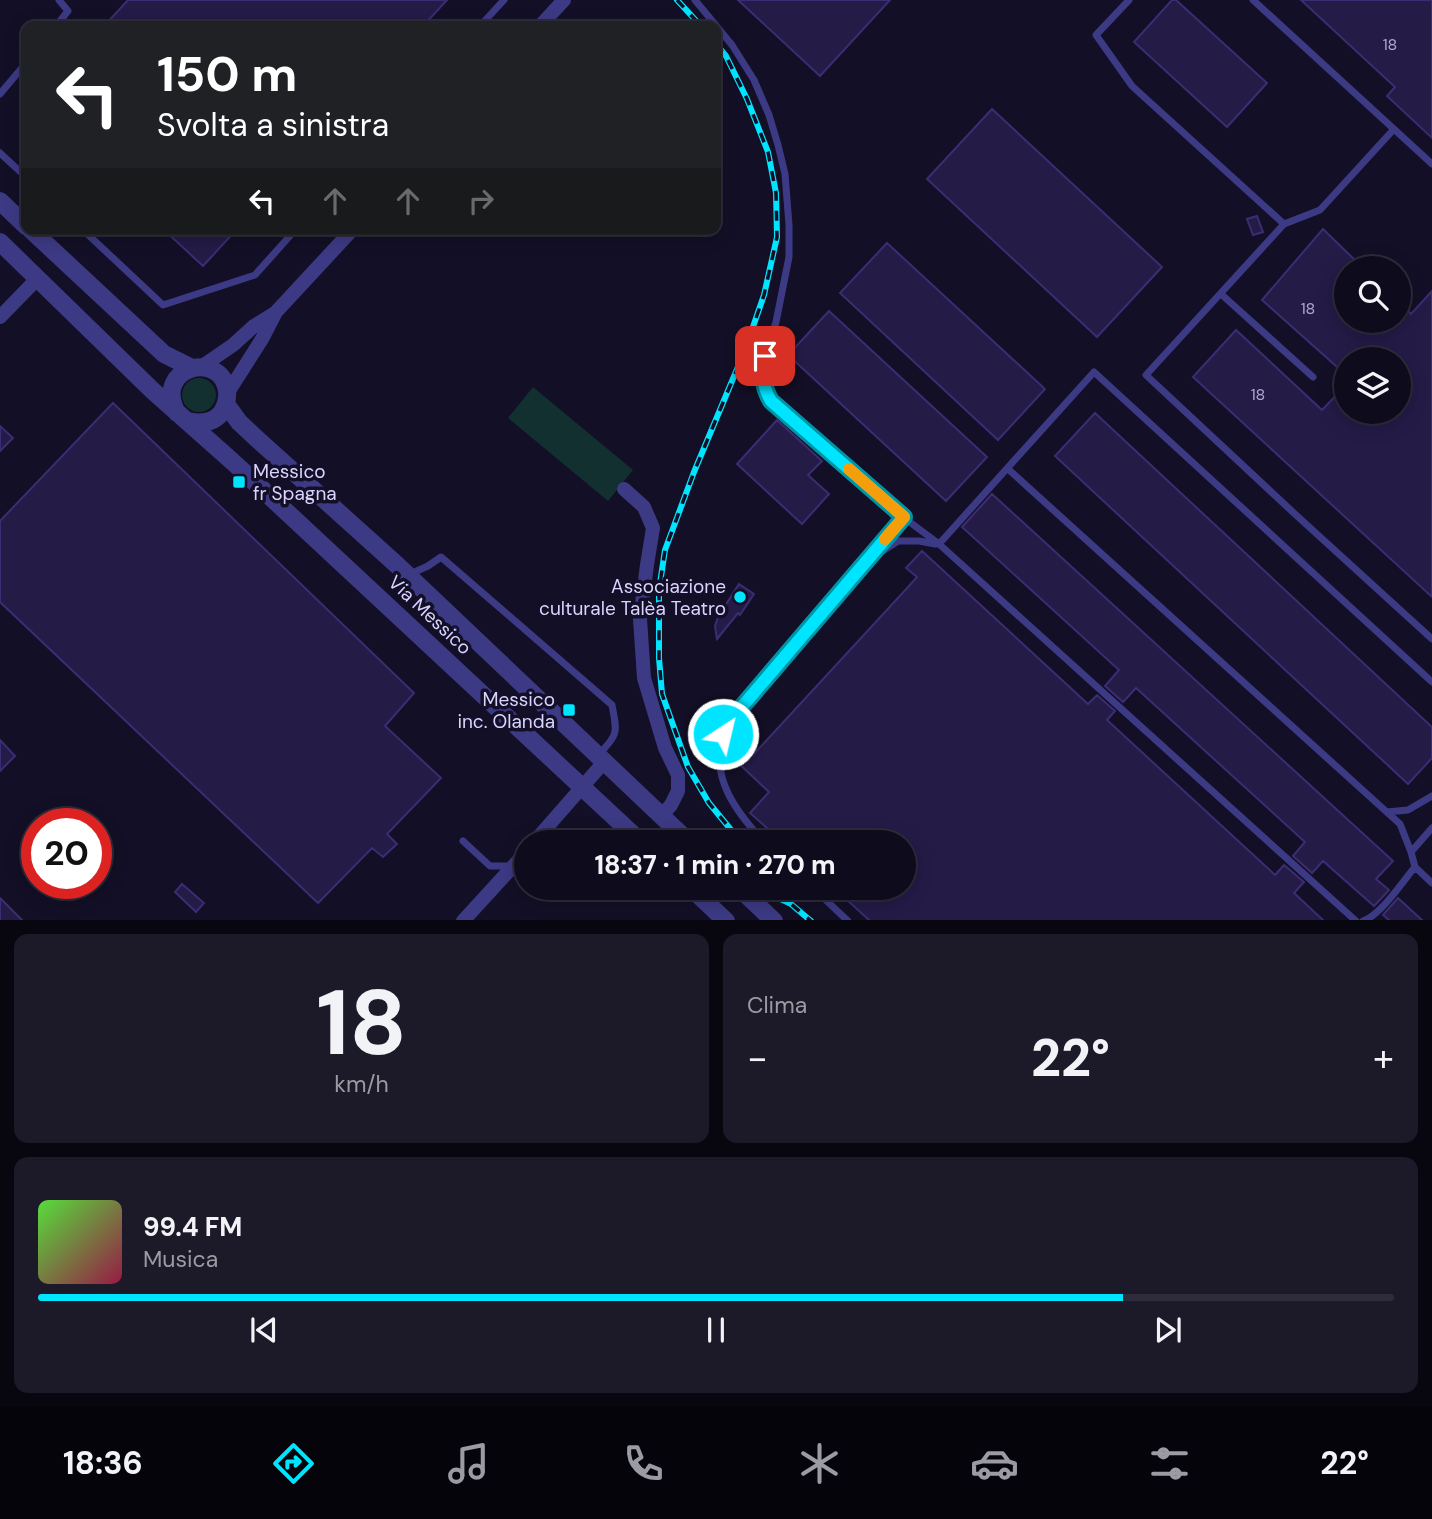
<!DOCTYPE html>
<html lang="it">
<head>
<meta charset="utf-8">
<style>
	body { margin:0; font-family:"DM Sans",sans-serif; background:#1c1929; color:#f1f3f6; height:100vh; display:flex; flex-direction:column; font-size:26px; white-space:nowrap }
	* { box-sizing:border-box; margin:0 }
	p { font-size:23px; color:#9b9ba3 }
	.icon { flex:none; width:38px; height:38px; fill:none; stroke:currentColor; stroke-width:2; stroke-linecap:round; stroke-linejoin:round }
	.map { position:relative; height:920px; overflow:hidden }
	.details { display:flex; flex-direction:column; gap:14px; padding:14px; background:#08060f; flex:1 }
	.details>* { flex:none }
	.guide { position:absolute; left:21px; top:21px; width:700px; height:214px; border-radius:14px; box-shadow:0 4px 18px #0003,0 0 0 2px #2e2b3b; background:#202124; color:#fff; overflow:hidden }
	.controls { position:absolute; left:1334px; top:256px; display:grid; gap:14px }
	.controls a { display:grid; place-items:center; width:77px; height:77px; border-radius:50%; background:#0e0b1c; box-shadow:0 4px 18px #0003,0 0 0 2px #2e2b3b; font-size:35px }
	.speed { position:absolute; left:21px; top:808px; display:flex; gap:14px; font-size:35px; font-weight:700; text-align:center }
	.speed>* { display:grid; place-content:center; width:91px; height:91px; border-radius:50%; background:#0e0b1c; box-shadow:0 4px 18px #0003,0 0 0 2px #2e2b3b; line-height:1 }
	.speed .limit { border:10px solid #d22; background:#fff; color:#111 }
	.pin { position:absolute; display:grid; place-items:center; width:60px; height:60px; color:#fff; margin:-30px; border-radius:14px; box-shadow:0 4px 10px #0006 }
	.me { position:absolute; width:77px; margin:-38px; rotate:35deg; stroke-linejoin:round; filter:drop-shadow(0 0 5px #0008) }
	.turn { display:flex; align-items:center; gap:24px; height:147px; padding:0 21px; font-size:32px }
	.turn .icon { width:91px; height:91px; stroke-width:2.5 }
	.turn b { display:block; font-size:49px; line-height:60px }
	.lanes { display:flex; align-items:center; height:66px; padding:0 21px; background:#0003; justify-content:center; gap:35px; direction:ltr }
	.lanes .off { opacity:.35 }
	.big { font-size:52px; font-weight:800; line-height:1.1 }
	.details .widget { flex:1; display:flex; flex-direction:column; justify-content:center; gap:10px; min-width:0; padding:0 24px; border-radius:14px; background:#1c1929 }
	.details .dial { align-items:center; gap:0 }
	.dial b { font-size:91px; line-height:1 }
	.song { display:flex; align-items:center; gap:21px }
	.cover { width:84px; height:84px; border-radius:10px; background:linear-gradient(135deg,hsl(110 70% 55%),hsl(340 70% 35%)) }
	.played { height:7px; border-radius:4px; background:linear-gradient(90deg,#00e5ff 80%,#2e2b3b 80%) }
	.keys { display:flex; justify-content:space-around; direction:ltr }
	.heat { display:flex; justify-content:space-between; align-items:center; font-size:38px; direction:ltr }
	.details .tiles { flex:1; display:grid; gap:14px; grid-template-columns:1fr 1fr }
	.widget:last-child { grid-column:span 2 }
	.trip { position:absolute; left:514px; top:830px; width:402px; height:70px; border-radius:35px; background:#0e0b1c; box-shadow:0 4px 18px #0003,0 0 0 2px #2e2b3b; font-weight:800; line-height:70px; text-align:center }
	.dock { display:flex; height:112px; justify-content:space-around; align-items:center; background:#06040b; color:#9b9ba3 }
	.dock .icon { width:49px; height:49px }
	.dock .current { color:#00e5ff }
	.dock b { font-size:32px; color:#f1f3f6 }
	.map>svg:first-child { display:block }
	.green { fill:#12302f }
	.building { fill:#241b47; stroke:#3b2d73; stroke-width:2 }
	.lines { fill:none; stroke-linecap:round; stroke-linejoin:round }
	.service { stroke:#3d3a85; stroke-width:7 }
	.minor { stroke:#3d3a85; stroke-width:14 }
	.tertiary { stroke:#3d3a85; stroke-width:18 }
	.rail-casing { stroke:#00e5ff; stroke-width:6 }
	.rail { stroke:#130f26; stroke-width:3.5; stroke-dasharray:10; stroke-linecap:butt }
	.route-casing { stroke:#0095a6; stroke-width:18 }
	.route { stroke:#00e5ff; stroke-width:12 }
	.slow { stroke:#f59e0b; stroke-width:12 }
	.poi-dot { fill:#00e5ff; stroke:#130f26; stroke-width:2.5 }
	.labels { text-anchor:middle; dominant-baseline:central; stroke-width:7; stroke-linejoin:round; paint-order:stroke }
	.number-label { font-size:16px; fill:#aca6d1 }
	.poi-label { font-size:19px; fill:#d9d4ff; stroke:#130f26; text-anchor:end }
	.street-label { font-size:19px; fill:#d9d4ff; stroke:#130f26 }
</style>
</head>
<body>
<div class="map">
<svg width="1432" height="921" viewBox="0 0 1432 921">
	<rect width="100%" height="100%" fill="#130f26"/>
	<path class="green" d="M182 395a17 17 0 1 1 34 0a17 17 0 1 1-34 0Z
		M533 387 633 470 608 501 508 418Z"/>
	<path class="building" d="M128 0H447L423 26H104Z
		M738 0H890L820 76Z
		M1172 0H1176L1267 83 1227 127 1134 42Z
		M1301 0H1432V138L1387 96 1395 87Z
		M992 109 1162 267 1097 337 927 179Z
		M1257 216 1263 232 1253 235 1247 219Z
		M163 229H237L203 266Z
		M1323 229 1363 268H1346V320H1398V301L1411 314 1432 291V597L1193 377 1236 330 1322 410 1346 385V411H1398V359H1346V375L1262 300Z
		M887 243 1045 389 998 440 840 293Z
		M829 311 987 457 946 501 788 355Z
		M113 403 414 693 385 726 441 778 387 834 397 844 383 857 372 848 318 903 0 602V521Z
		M1095 413 1432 727V758L1408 784 1055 456Z
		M777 420 822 461 808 475 829 494 802 524 737 464Z
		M0 426 13 438 0 451Z
		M992 494 1393 861 1376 879 1389 890 1374 906 1323 861 1312 873 1293 856 1305 842 1136 688 1123 702 1105 686 1119 670 962 527Z
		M922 551 1088 704 1097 695 1115 711 1107 720 1275 875 1284 865 1304 882 1294 893 1324 921H870L833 887H905V842H783L750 813 769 792 734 759 745 747 753 755 909 586 917 577 906 568Z
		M739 584 754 594 740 615 738 613 717 639 715 626 718 617Z
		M0 740 15 756 0 771Z
		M182 884 204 903 196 912 175 892Z
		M0 898 23 921H0Z
		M1398 898 1423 921H1390L1383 915Z"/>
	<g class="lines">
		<path class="service" d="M695 0 732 45 754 80 769 115 778 145 785 174 789 225V257L776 322 765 356 763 381 765 390 771 401 903 517 939 544
			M1129 0 1096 35 1132 86 1284 224
			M1253 0 1432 164
			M56 26 68 11 59 0
			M480 26 504 0
			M0 94 26 63
			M1394 129 1320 210 1284 224 1146 375 1296 515 1432 639
			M0 153 26 177
			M82 229 163 305 255 275 296 229
			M1221 294 1313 377
			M1008 469 1400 824 1411 852 1415 867 1432 883
			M875 556 898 541H919L935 544
			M408 575 428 566 441 557 612 705C617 732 619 734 599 754
			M1387 812 1408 810 1432 796
			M463 841 490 866H513
			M764 842C737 813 709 777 723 735 725 728 730 722 734 716L903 517
			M1411 852 1432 828
			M812 887 848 921
			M1356 921 939 544 1094 372 1432 682
			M1363 921C1381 915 1402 882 1415 867"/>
		<path class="minor" d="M540 26 564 0
			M0 317 37 279
			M201 367 233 345 254 326 275 313
			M227 394 262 339 276 312 353 229
			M624 489 644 507 653 528 647 565 640 619 644 678 665 748 678 775V791L671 805 662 815
			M534 842 605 761
			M463 921 527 851"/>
		<path class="tertiary" d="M0 201 26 226
			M30 229 164 354 192 368
			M0 242 153 391 233 462 641 842
			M226 404 239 422 256 438 397 565 689 842
			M177 413C152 367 221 349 227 391 228 399 226 405 222 412 214 423 201 424 188 421
			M690 887 726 921
			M738 887 774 921"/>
		<g class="rail-casing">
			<path id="rail" d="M677 0 701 26
				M716 44 726 56 747 99 768 152 776 193 777 237 764 295 745 350 694 472 665 550 659 590V658L662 694 688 767 709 803 741 842
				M756 887 791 904 811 921"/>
		</g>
		<use href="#rail" class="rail"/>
	</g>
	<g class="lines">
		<g class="route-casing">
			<path id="route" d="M723 734 734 716 904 517 771 401C761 384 764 375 765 356"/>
		</g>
		<use href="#route" class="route"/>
		<path class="slow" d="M849 469 904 517 885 539"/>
	</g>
	<g class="poi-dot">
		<rect x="232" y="475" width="14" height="14" rx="3.5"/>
		<circle cx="740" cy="597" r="7"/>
		<rect x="562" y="703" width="14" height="14" rx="3.5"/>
	</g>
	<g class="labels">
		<g class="number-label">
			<text x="1390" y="44">18</text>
			<text x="1308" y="308">18</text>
			<text x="1258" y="394">18</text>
		</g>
		<g class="poi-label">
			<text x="253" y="471" text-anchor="start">Messico<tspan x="253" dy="22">fr Spagna</tspan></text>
			<text x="726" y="586">Associazione<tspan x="726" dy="22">culturale Talèa Teatro</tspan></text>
			<text x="555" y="699">Messico<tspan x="555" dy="22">inc. Olanda</tspan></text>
		</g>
		<g class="street-label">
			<text transform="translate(430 615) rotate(43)">Via Messico</text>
		</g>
	</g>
</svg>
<div class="controls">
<a><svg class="icon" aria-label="search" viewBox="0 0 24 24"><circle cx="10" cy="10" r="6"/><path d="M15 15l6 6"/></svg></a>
<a><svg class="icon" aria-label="layers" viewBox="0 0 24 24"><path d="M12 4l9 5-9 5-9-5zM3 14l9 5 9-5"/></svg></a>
</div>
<div class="speed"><div class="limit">20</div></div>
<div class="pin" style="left:765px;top:356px;background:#d93025"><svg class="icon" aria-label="arrive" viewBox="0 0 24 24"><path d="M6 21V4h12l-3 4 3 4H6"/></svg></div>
<svg class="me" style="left:723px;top:734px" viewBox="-20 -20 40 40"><circle r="17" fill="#00e5ff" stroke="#fff" stroke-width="3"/><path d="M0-11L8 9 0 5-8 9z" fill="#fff"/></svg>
<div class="trip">18:37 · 1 min · 270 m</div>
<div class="guide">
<div class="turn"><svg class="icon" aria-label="left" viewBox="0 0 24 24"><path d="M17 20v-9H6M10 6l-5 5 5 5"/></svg><div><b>150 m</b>Svolta a sinistra</div></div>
<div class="lanes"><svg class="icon" aria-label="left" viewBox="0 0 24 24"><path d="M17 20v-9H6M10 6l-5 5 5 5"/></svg><svg class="icon off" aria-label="ahead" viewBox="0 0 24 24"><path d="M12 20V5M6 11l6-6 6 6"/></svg><svg class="icon off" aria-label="ahead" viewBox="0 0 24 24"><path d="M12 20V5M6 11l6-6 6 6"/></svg><svg class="icon off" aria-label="right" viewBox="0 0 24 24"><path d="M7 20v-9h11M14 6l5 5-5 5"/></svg></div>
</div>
</div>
<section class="details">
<div class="tiles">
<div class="widget dial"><b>18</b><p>km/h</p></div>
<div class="widget"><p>Clima</p>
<div class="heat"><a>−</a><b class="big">22°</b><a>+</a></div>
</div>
<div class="widget">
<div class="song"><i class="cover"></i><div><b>99.4 FM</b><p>Musica</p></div></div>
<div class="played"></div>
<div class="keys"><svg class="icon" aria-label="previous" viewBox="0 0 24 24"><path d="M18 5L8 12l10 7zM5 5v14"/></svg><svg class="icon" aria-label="pause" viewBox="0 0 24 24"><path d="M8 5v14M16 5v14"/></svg><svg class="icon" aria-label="next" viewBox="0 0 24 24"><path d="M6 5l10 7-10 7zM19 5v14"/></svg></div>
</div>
</div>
</section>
<nav class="dock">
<b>18:36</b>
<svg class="icon current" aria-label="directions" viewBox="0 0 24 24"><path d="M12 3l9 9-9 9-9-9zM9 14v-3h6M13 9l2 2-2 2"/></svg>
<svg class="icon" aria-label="music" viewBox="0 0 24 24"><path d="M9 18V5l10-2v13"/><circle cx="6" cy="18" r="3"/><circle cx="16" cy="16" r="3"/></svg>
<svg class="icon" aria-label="phone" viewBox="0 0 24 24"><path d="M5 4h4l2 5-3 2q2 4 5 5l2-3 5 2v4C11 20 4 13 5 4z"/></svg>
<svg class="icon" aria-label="climate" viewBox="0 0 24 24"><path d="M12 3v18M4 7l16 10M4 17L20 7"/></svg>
<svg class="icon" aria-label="car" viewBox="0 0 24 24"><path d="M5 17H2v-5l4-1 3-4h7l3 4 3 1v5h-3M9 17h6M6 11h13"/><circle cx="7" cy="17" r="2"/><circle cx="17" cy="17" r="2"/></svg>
<svg class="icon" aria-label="filters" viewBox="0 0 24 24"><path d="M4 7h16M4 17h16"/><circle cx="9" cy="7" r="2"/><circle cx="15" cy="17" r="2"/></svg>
<b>22°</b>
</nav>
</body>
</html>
